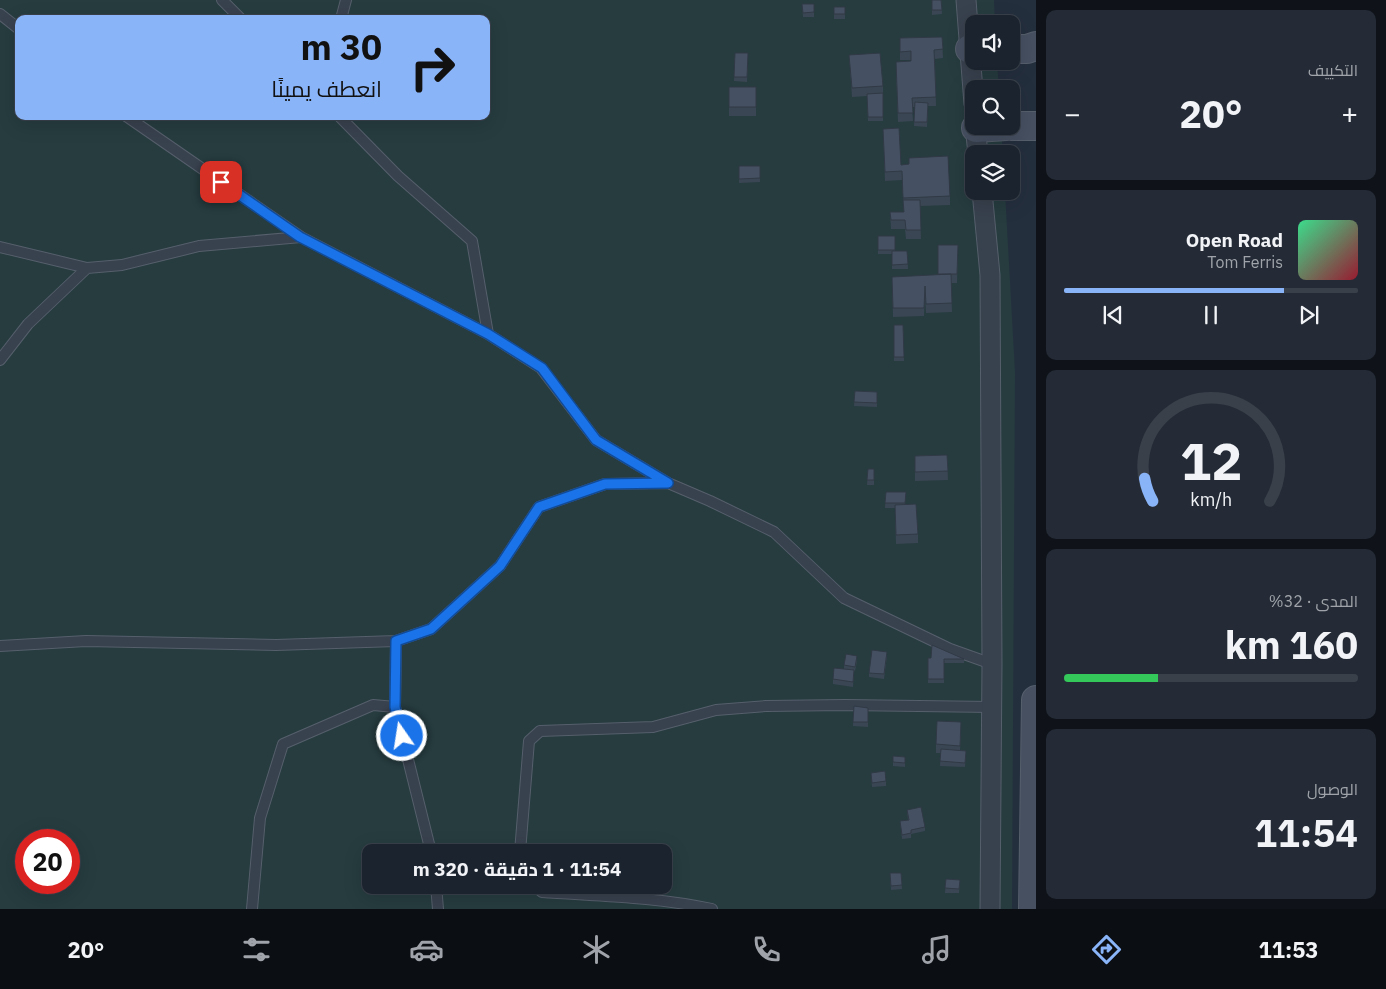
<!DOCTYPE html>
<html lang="ar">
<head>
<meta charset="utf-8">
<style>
	body { margin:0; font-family:"IBM Plex Sans",Cairo,sans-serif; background:#242b36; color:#f1f3f6; direction:rtl; height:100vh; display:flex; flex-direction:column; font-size:19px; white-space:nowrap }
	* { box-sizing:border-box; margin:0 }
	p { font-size:16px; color:#a0a4aa }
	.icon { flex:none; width:28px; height:28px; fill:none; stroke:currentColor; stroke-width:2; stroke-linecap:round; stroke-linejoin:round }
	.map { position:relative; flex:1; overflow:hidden; direction:ltr }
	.drawer { display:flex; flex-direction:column; gap:10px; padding:10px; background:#0f1319; width:350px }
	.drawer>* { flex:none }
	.banner { position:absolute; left:15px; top:15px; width:475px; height:105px; border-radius:10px; box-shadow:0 5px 20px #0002,0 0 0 1px #39404a; direction:rtl; background:#8ab4f8; color:#111; overflow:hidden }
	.buttons { position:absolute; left:965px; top:15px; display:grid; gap:10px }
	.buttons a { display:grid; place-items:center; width:55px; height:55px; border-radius:10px; background:#1b232e; box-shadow:0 5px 20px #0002,0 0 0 1px #39404a; font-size:25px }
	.speed { position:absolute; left:15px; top:829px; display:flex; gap:10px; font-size:25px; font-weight:700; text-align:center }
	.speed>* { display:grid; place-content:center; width:65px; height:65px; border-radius:50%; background:#1b232e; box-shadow:0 5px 20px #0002,0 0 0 1px #39404a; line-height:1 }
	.speed .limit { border:8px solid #d22; background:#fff; color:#111 }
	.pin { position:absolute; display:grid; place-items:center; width:42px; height:42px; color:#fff; margin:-21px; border-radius:10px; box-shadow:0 2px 8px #0006 }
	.me { position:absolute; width:55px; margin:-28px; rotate:347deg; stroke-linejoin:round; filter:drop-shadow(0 0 4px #0008) }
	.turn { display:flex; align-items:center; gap:18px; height:105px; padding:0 25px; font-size:22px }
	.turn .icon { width:65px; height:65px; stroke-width:2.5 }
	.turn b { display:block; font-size:35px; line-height:42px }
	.big { font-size:38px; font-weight:700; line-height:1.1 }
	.drawer .widget { flex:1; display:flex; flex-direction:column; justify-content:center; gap:8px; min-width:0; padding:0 18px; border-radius:10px; background:#242b36 }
	.drawer .dial { align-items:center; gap:0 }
	.dial svg { height:130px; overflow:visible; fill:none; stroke:#39404a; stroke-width:7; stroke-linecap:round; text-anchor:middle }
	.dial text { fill:#f1f3f6; stroke:none }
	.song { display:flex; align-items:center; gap:15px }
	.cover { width:60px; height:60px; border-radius:8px; background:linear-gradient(135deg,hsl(150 70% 55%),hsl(350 70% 35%)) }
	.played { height:5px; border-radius:2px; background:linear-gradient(90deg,#8ab4f8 75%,#39404a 75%) }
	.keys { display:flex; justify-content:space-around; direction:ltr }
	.heat { display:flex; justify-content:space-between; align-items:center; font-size:28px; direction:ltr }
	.charge { height:8px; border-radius:4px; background:linear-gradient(90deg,#34c759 32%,#39404a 0) }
	.trip { position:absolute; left:362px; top:844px; width:310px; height:50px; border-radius:10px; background:#1b232e; box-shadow:0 5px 20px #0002,0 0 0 1px #39404a; font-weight:700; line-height:50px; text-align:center; direction:rtl }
	.menu { display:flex; height:80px; justify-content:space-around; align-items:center; background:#0b0e12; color:#a0a4aa }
	.menu .icon { width:35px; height:35px }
	.menu .selected { color:#8ab4f8 }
	.menu b { font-size:22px; color:#f1f3f6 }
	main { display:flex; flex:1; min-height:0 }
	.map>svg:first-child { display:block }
	.green { fill:#263c3f; fill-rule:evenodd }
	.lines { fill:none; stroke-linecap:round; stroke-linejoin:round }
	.lane-casing { stroke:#565f6c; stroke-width:12 }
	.street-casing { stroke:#565f6c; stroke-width:21 }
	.secondary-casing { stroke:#565f6c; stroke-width:30 }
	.lane { stroke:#38414e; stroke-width:10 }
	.street { stroke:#38414e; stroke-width:19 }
	.secondary { stroke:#465061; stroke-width:28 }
	.wall { fill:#3b4654 }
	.building { fill:#455162; stroke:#303945 }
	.route-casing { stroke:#114b97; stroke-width:12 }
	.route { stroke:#1a73e8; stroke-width:9 }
</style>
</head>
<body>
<main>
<section class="drawer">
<div class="widget"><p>التكييف</p>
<div class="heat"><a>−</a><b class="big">20°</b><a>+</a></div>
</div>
<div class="widget">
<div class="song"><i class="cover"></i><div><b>Open Road</b><p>Tom Ferris</p></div></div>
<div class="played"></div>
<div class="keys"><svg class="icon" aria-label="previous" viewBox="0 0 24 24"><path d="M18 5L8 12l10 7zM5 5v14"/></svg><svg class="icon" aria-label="pause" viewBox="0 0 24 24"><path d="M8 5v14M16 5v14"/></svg><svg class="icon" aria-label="next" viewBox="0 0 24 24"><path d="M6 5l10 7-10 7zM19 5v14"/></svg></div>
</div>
<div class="widget dial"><svg viewBox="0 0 100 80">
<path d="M14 69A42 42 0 1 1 86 69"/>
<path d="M14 69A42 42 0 0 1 9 55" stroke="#8ab4f8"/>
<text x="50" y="56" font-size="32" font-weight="700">12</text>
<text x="50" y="72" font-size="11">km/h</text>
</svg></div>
<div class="widget"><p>المدى · 32%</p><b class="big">160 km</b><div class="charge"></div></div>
<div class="widget"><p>الوصول</p><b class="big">11:54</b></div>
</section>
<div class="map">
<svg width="1036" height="909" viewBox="0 0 1036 909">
	<rect width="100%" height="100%" fill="#242f3e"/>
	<path class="green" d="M0 0H994L995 24H974V61H997L999 89H974V126H1001L1003 154H974V191H1005L1015 372 1012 909H0ZM19 19H486V116H19ZM26 840H69V882H26ZM371 852H664V885H371Z"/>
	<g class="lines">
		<g class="lane-casing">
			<path id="lane" d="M222 0 241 19
				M0 14 19 29
				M341 19 346 0
				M126 116 301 237 488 334 541 368 596 440 668 483 710 501 774 532 844 598 950 649 992 664
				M339 116 398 176 472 241 488 334
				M0 247 87 268
				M0 360 28 324 87 268 122 265 199 246 301 237
				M396 641 395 707 431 852
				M0 646 86 641 276 645 396 641 431 629 500 566 539 507 605 484 667 483
				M520 852 529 741 540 731 653 727 716 710 766 706 845 705 992 707
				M436 885 438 909
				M534 885 542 892C599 896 657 897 712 909
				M252 909 260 818 283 744 373 705 395 707"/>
		</g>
		<g class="street-casing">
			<path id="street" d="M966 0 974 104
				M975 126 978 154
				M982 191 990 275 992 664 990 909"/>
		</g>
		<g class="secondary-casing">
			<path id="secondary" d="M970 49H974
				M1011 49H1027L1036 46
				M1011 126H1036
				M976 128 1006 126
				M1033 909 1036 700"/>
		</g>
		<use href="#lane" class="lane"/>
		<use href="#street" class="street"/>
		<use href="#secondary" class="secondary"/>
	</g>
	<path class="wall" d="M932 0H941L942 14 932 15Z
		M802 4H814V17H803Z
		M834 7H845V19H834Z
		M942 37 943 58 935 59 936 106H928L927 127 914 126 915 107H912L913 121 898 122 896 70 911 61V60H900V38Z
		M735 53H748L747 82 734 81Z
		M849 55 883 86V121H868L867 96 852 97Z
		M729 87H756V116H729Z
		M883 129 901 165 950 196V205L920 206 921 239H906L905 229H891L890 212H904L902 180 885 181Z
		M739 166H760V182L739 183Z
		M878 236H895V251H907L908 269H892V254H878Z
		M938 245H958L957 283H951L952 312 926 313 925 295 924 316 893 317 892 277 938 275Z
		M894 325H903L904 361H894Z
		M855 391 877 392V407L854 406Z
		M947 455 948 480 915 481V456Z
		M868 469H874V485H867Z
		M886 492H906L905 505 918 534V543L896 544 895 508H885Z
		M887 656 884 679 869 677V673Z
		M928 658 964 659V663H944V683H928Z
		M857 661 855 671H854L853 687 833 684V679L844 669V665Z
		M854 706 868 708V727L853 726Z
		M961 731 960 750 966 751 965 767 940 766 941 753H936V744Z
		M893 756 905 757V767L893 766Z
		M871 773 886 781V786L872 787Z
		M907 810 925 827V831L911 834V838L902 839 900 821 908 820Z
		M890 873H901L902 889 891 890Z
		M946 879 960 880 959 893H945Z"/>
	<path class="building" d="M932 0H941L942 10H932Z
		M802 4H814V12L803 13Z
		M834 7H845V14H834Z
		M942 37 943 49 934 50 936 97 912 98 913 113H898L896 62 911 61V51L900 52V38Z
		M735 53H748L747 77H734Z
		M880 53 883 86 852 88 849 55Z
		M729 87H756V107H729Z
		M883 93V117H868L867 94Z
		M915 102 928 103 927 122H914Z
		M899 128 901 165 909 164V158L948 156 950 196 903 198 902 171 885 172 883 129Z
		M739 166H760V178L739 179Z
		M903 200H920L921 230H906L905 220H891L890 212H904Z
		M878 236H895V250H878Z
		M938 245H958L957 274H938Z
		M892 251H907L908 264 892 265Z
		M951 274 952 303 926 304 925 286 924 308H893L892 277Z
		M894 325H903L904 357H894Z
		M855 391 877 392V403L854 402Z
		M947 455 948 471 915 472V456Z
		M868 469H874V480H867Z
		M886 492H906L905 503H885Z
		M916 504 918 534 896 535 895 505Z
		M932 645 964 659H944V679H928V658H931Z
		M872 650 887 652 884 674 869 673Z
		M846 654 857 656 855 667 844 665Z
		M834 668 854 670 853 682 833 679Z
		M854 706 868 708V722H853Z
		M937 721 961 722 960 746 936 744Z
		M941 749 966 751 965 763 940 761Z
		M893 756 905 757V763L893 762Z
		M885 771 886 781 872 783 871 773Z
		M921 807 925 827 911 830V833L902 835 900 821 909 820 907 810Z
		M890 873H901L902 885 891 886Z
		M946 879 960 880 959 889 945 888Z"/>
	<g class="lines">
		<g class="route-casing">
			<path id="route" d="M221 182 300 237 488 334 542 368 596 440 668 483 605 484 539 507 500 566 431 629 396 641 395 707 402 736"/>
		</g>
		<use href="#route" class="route"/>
	</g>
</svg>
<div class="buttons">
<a><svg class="icon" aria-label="sound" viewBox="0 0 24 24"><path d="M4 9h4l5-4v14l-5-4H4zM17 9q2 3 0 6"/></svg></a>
<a><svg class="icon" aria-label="search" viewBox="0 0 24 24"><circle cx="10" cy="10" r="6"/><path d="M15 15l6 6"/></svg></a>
<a><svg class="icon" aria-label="layers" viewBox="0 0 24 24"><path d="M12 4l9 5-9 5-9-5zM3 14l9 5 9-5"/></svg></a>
</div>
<div class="speed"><div class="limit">20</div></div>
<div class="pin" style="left:221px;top:182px;background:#d93025"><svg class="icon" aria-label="arrive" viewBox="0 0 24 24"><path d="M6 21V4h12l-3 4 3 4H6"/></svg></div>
<svg class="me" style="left:402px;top:736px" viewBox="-20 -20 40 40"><circle r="17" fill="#1a73e8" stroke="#fff" stroke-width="3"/><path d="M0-11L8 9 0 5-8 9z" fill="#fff"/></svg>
<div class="trip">11:54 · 1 دقيقة · 320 m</div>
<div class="banner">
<div class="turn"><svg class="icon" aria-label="right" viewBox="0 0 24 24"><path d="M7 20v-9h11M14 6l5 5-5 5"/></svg><div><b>30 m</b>انعطف يمينًا</div></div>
</div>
</div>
</main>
<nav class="menu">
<b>11:53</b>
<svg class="icon selected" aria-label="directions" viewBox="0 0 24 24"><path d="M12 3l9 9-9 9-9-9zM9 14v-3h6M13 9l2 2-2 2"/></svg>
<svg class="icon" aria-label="music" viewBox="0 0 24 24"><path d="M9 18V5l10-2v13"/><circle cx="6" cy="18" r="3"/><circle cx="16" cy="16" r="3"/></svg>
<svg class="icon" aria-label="phone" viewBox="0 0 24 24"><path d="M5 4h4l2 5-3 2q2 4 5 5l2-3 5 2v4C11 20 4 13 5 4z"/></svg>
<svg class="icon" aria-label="climate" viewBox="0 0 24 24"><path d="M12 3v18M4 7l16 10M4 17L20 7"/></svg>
<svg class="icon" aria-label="car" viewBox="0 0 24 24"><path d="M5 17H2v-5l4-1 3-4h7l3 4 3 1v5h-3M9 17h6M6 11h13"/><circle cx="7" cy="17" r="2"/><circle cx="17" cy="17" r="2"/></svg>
<svg class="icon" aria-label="filters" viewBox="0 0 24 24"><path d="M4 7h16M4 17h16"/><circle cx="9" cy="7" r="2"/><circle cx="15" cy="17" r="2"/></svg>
<b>20°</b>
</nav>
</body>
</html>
